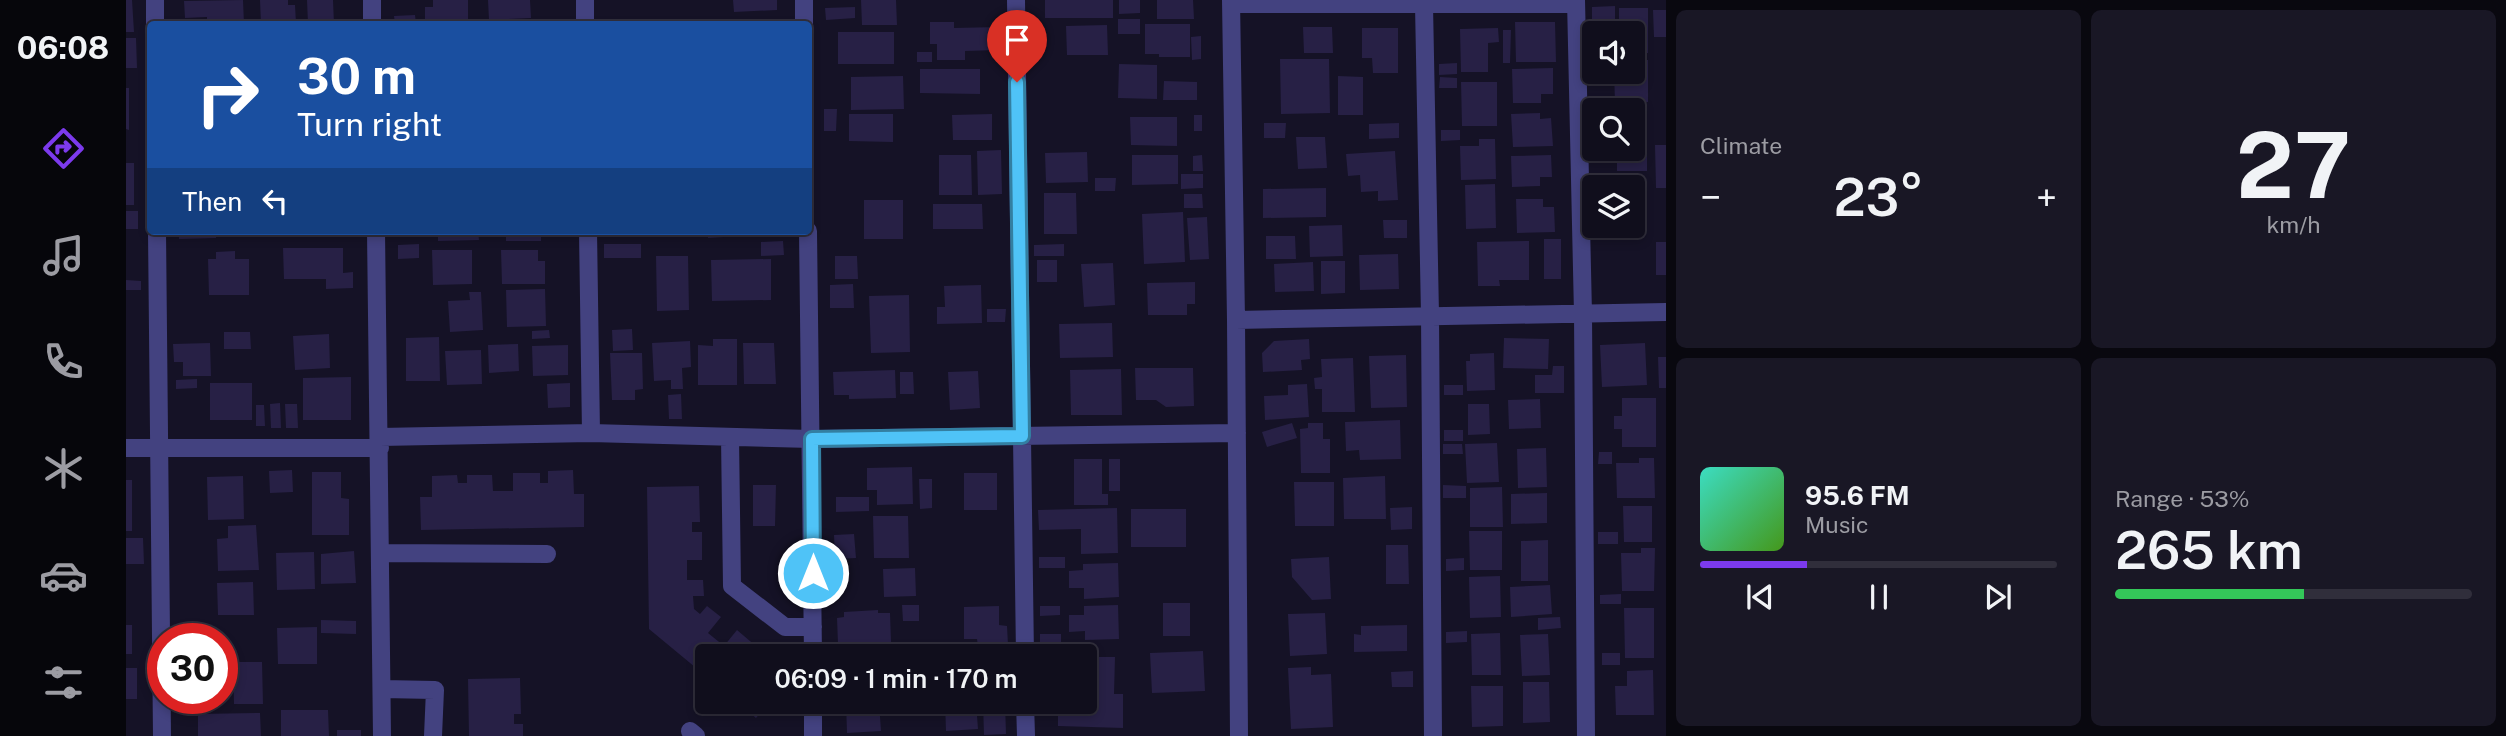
<!DOCTYPE html>
<html lang="en">
<head>
<meta charset="utf-8">
<style>
	body { margin:0; font-family:"Public Sans",sans-serif; background:#191725; color:#f1f3f6; height:100vh; display:flex; flex-direction:column; font-size:26px; white-space:nowrap }
	* { box-sizing:border-box; margin:0 }
	p { font-size:23px; color:#9c9ca3 }
	.icon { flex:none; width:38px; height:38px; fill:none; stroke:currentColor; stroke-width:2; stroke-linecap:round; stroke-linejoin:round }
	.map { position:relative; flex:1; overflow:hidden }
	.drawer { display:flex; flex-direction:column; gap:10px; padding:10px; background:#09080f; width:840px }
	.drawer>* { flex:none }
	.top-card { position:absolute; left:21px; top:21px; width:665px; height:214px; border-radius:7px; box-shadow:0 4px 10px #0003,0 0 0 2px #302e3b; background:#1a4fa0; color:#fff; overflow:hidden }
	.fabs { position:absolute; left:1456px; top:21px; display:grid; gap:14px }
	.fabs a { display:grid; place-items:center; width:63px; height:63px; border-radius:7px; background:#100e1c; box-shadow:0 4px 10px #0003,0 0 0 2px #302e3b; font-size:35px }
	.speed { position:absolute; left:21px; top:623px; display:flex; gap:14px; font-size:35px; font-weight:700; text-align:center }
	.speed>* { display:grid; place-content:center; width:91px; height:91px; border-radius:50%; background:#100e1c; box-shadow:0 4px 10px #0003,0 0 0 2px #302e3b; line-height:1 }
	.speed .limit { border:10px solid #d22; background:#fff; color:#111 }
	.pin { position:absolute; display:grid; place-items:center; width:60px; height:60px; color:#fff; margin:-72px -30px; border-radius:50% 50% 50% 0; rotate:-45deg; box-shadow:0 0 7px #0007 }
	.pin .icon { rotate:45deg }
	.me { position:absolute; width:77px; margin:-38px; rotate:0deg; stroke-linejoin:round; filter:drop-shadow(0 0 5px #0008) }
	.turn { display:flex; align-items:center; gap:24px; height:147px; padding:0 35px; font-size:32px }
	.turn .icon { width:91px; height:91px; stroke-width:2.5 }
	.turn b { display:block; font-size:49px; line-height:60px }
	.then { display:flex; align-items:center; height:66px; padding:0 35px; background:#0003; gap:14px; font-size:26px }
	.big { font-size:52px; font-weight:600; line-height:1.1 }
	.drawer .card { flex:1; display:flex; flex-direction:column; justify-content:center; gap:10px; min-width:0; padding:0 24px; border-radius:10px; background:#191725 }
	.drawer .dial { align-items:center; gap:0 }
	.dial b { font-size:91px; line-height:1 }
	.song { display:flex; align-items:center; gap:21px }
	.cover { width:84px; height:84px; border-radius:10px; background:linear-gradient(135deg,hsl(170 70% 55%),hsl(100 70% 35%)) }
	.played { height:7px; border-radius:4px; background:linear-gradient(90deg,#7c3aed 30%,#302e3b 30%) }
	.keys { display:flex; justify-content:space-around; direction:ltr }
	.heat { display:flex; justify-content:space-between; align-items:center; font-size:38px; direction:ltr }
	.charge { height:10px; border-radius:5px; background:linear-gradient(90deg,#34c759 53%,#302e3b 0) }
	.drawer .tiles { flex:1; display:grid; gap:10px; grid-template-columns:repeat(2,1fr) }
	.trip { position:absolute; left:569px; top:644px; width:402px; height:70px; border-radius:7px; background:#100e1c; box-shadow:0 4px 10px #0003,0 0 0 2px #302e3b; font-weight:600; line-height:70px; text-align:center }
	main { display:flex; flex:1; min-height:0 }
	.tabs { display:flex; flex-direction:column; width:126px; justify-content:space-around; align-items:center; background:#06060b; color:#9c9ca3 }
	.tabs .icon { width:49px; height:49px }
	.tabs .selected { color:#7c3aed }
	.tabs b { font-size:32px; color:#f1f3f6 }
	.map>svg:first-child { display:block }
	.building { fill:#272045 }
	.lines { fill:none; stroke-linecap:round; stroke-linejoin:round }
	.minor { stroke:#434280; stroke-width:18 }
	.route-casing { stroke:#337fa1; stroke-width:18 }
	.route { stroke:#4fc3f7; stroke-width:12 }
</style>
</head>
<body>
<main>
<nav class="tabs">
<b>06:08</b>
<svg class="icon selected" aria-label="directions" viewBox="0 0 24 24"><path d="M12 3l9 9-9 9-9-9zM9 14v-3h6M13 9l2 2-2 2"/></svg>
<svg class="icon" aria-label="music" viewBox="0 0 24 24"><path d="M9 18V5l10-2v13"/><circle cx="6" cy="18" r="3"/><circle cx="16" cy="16" r="3"/></svg>
<svg class="icon" aria-label="phone" viewBox="0 0 24 24"><path d="M5 4h4l2 5-3 2q2 4 5 5l2-3 5 2v4C11 20 4 13 5 4z"/></svg>
<svg class="icon" aria-label="climate" viewBox="0 0 24 24"><path d="M12 3v18M4 7l16 10M4 17L20 7"/></svg>
<svg class="icon" aria-label="car" viewBox="0 0 24 24"><path d="M5 17H2v-5l4-1 3-4h7l3 4 3 1v5h-3M9 17h6M6 11h13"/><circle cx="7" cy="17" r="2"/><circle cx="17" cy="17" r="2"/></svg>
<svg class="icon" aria-label="filters" viewBox="0 0 24 24"><path d="M4 7h16M4 17h16"/><circle cx="9" cy="7" r="2"/><circle cx="15" cy="17" r="2"/></svg>
</nav>
<div class="map">
<svg width="1540" height="736" viewBox="0 0 1540 736">
	<rect width="100%" height="100%" fill="#151226"/>
	<path class="building" d="M0 0H6L8 32H0Z
		M117 0 118 24H81V17L59 18 58 1Z
		M134 0H162V5H169L170 23 135 24Z
		M181 0H207L208 24H182Z
		M307 0H342V24H299V7H307Z
		M362 0H404L405 18 363 20Z
		M607 0H651V10L608 12Z
		M735 0H770L771 25H736Z
		M919 0H987V18H919Z
		M993 0H1014V13L993 14Z
		M1031 0H1067L1068 19H1031Z
		M1489 6V25L1466 26V7Z
		M729 7V18L700 20 699 8Z
		M1493 8H1522V53H1507V33H1493Z
		M1527 10H1540V37H1528Z
		M289 15 290 24H269L268 16Z
		M992 19H1014V34H992Z
		M804 22H828V28L873 27V50L839 51V60H811V44H804Z
		M1389 22H1429L1430 62H1390Z
		M1019 24H1064V57H1033V54H1019Z
		M981 25 982 55H941L940 26Z
		M1177 27H1206L1207 53H1178Z
		M1236 28H1272V73H1247L1246 58H1236Z
		M1372 28 1373 42 1362 43V72H1335L1334 29Z
		M1377 30H1385L1384 63H1377Z
		M712 32H768V64H712Z
		M1075 36V59L1066 60 1065 37Z
		M0 38H10L11 68H0Z
		M791 52H806V62H791Z
		M1154 59H1203L1204 113 1155 114Z
		M1507 60H1522V102H1489L1488 72H1507Z
		M1331 63V74L1313 75V64Z
		M993 64 1031 65V99L992 98Z
		M1427 68V94H1415V103H1387L1386 69Z
		M794 69H854V94L794 93Z
		M777 76 778 109 725 110V77Z
		M1212 76 1237 77V115H1212Z
		M1314 77 1331 78V88H1313Z
		M1038 81 1071 82V100H1037Z
		M1335 82H1371V126H1336Z
		M0 88H3V130L0 129Z
		M698 109H711L710 131H698Z
		M1414 113V119L1425 118 1427 146 1387 147 1385 114Z
		M723 114H767V142L723 141Z
		M866 114V140H827L826 115Z
		M1068 115H1076V131H1068Z
		M1507 115H1521V171H1491V149H1507Z
		M1004 117H1051V146L1005 145Z
		M1138 123H1160L1159 138H1138Z
		M1273 123V138L1243 139V124Z
		M1315 130H1334V140L1315 141Z
		M1170 137H1199L1201 168 1172 169Z
		M1353 139H1369L1370 179 1335 180 1334 146H1353Z
		M1529 145H1540V188H1530Z
		M875 150 876 194 852 195 851 151Z
		M1269 151 1272 200 1252 201V191L1235 192 1234 175 1222 176 1220 154Z
		M961 152 962 182 920 183 919 153Z
		M813 155H845L846 195H813Z
		M1006 155H1052V184L1006 185Z
		M1076 155 1077 171H1067V156Z
		M1425 155 1426 177H1414V186L1386 187 1385 156Z
		M0 163H8V205H0Z
		M1055 174H1077V188L1055 189Z
		M969 178H990L989 191H969Z
		M1369 184 1370 228 1340 229 1339 185Z
		M1200 188V217L1137 218V189Z
		M918 193H950L951 234H918Z
		M1058 194H1076L1077 208H1058Z
		M1390 199H1417V207H1428L1429 232 1391 233Z
		M738 200H777V239H738Z
		M807 204H856L857 229H807Z
		M0 211H12V229H0Z
		M1057 212 1059 262 1018 264 1016 214Z
		M1081 217 1083 259 1064 260 1061 218Z
		M1257 220H1281V238H1258Z
		M1216 225 1217 256 1184 257 1183 226Z
		M53 231H90V238L53 239Z
		M312 231H352L353 240 312 241Z
		M380 231H415V241H380Z
		M582 231H629V235L582 238Z
		M1140 236H1169L1170 259H1140Z
		M1418 239H1435V279H1418Z
		M657 241 658 255 635 256V242Z
		M1403 241V280H1373L1374 286H1352L1351 242Z
		M1530 242H1540V275H1530Z
		M293 244V258L272 259V245Z
		M478 244H515V258H478Z
		M938 244V256H908V245Z
		M157 248H217V273L227 272V288L200 289V279H158Z
		M306 250H346V284L307 285Z
		M375 250H412V261H419V284H376Z
		M109 251V259H123V295H83L82 259H90V252Z
		M1272 254 1273 289 1234 290 1233 255Z
		M530 256H562L563 310 531 311Z
		M709 256H731L732 279H709Z
		M645 259V300L586 301 585 260Z
		M911 260H931V282H911Z
		M1195 261H1219V293L1195 294Z
		M1187 262 1188 291 1149 292 1148 264Z
		M987 263 989 305 958 307 955 264Z
		M0 280 15 281V290H0Z
		M1069 282V304H1061V315H1022L1021 283Z
		M727 284 728 308H704V285Z
		M855 285 856 323 811 324V307H819L818 286Z
		M419 289 420 326 381 327 380 290Z
		M343 292H355L357 330 324 332 322 301 344 300Z
		M783 295 784 352 745 353 743 296Z
		M861 309H880L879 322H861Z
		M986 323 987 357 934 358 933 324Z
		M506 329 507 350 487 351 486 330Z
		M423 330 424 338 406 339V331Z
		M98 332H124L125 349H98Z
		M203 334 204 368 169 370 167 336Z
		M313 337 314 381H280V338Z
		M1378 338 1423 339 1422 369 1377 368Z
		M587 339H611V385H572V345L587 346Z
		M1183 339 1184 359 1175 360 1176 370 1137 372 1136 353 1148 341Z
		M564 341 565 367 556 368 557 389H545V380L528 381 526 343Z
		M84 343 85 376H57V362H48L47 344Z
		M617 343H648L650 384H618Z
		M1519 343 1521 385 1476 387 1474 345Z
		M392 344 393 371 363 373 362 345Z
		M442 345V375L407 376 406 346Z
		M355 350 356 384 321 385 319 351Z
		M484 353H516L517 389 509 390V400H486Z
		M1368 353 1369 390 1341 391 1340 361H1344V354Z
		M1280 355 1281 407 1245 408 1243 356Z
		M1532 357H1540V388H1533Z
		M1227 358 1229 412H1196V389H1189L1188 378 1196 377 1195 359Z
		M1427 366H1438V393H1409V375H1426Z
		M1009 368H1067L1068 406 1040 407 1030 400H1010Z
		M995 369 996 415H945L944 370Z
		M769 370 770 398 723 399V395H708L707 372Z
		M852 371 854 408 824 410 822 372Z
		M774 372H787L788 394H774Z
		M225 377V420H177V378Z
		M71 379V388L50 389V380Z
		M84 383H126V420H84Z
		M444 383V407L422 408 421 384Z
		M1181 384 1183 417 1139 420 1138 396 1162 395V385Z
		M1318 385H1337V395H1318Z
		M555 394 556 419H543L542 395Z
		M1496 398H1530V447H1496V429H1488V416H1496Z
		M1414 399 1415 428 1383 429 1382 400Z
		M154 403 155 428H145L144 404Z
		M159 404H171L172 428H160Z
		M1342 404H1363L1364 434 1342 435Z
		M130 405H138L139 426H130Z
		M1274 420 1275 459 1234 460 1233 450 1220 451 1219 422Z
		M1166 423 1171 438 1141 447 1136 432Z
		M1182 423H1197V439H1204V473H1175L1174 429 1182 428Z
		M1318 430H1337V441H1318Z
		M1371 443 1373 482 1341 483 1339 444Z
		M1317 444H1336L1337 454H1317Z
		M1420 448 1421 487 1392 488 1391 449Z
		M1473 452H1486V464H1472Z
		M1513 458H1528L1529 498H1491L1490 463H1513Z
		M948 459H976V494H982V505H948Z
		M983 459H994V491H983Z
		M786 467 787 504 751 505V490H741V468Z
		M166 470 167 492 144 493 143 471Z
		M447 470 448 494H458V527L295 530 294 497H306V476L331 475 332 483H341V475H366L367 491H387V473H414V483H422V471Z
		M186 472H215V498L223 499V535H186Z
		M838 473H871V510H838Z
		M117 476 118 519 82 520 81 477Z
		M1259 476 1260 519H1218L1217 478Z
		M793 479H806V508L794 509Z
		M0 480H6V531H0Z
		M1168 482H1208V526H1169Z
		M627 485H650L649 526H627Z
		M1317 485 1340 486V498H1317Z
		M573 486 574 522H566V532H576V560H561V580H577L578 596H567L568 609 574 614 581 606 595 617 582 633 598 646 611 630 631 647 624 656H581V677L523 629 521 487Z
		M1376 487 1377 527H1344V488Z
		M1421 493V523L1385 524V494Z
		M710 497H743V511L710 512Z
		M1497 506H1526V542H1498Z
		M1286 507V529L1265 530 1264 508Z
		M991 508 992 553 955 554V529L913 530 912 510Z
		M1005 509H1060V547H1005Z
		M747 516H782L783 558H748Z
		M130 525 133 570 92 571 91 539 102 538V526Z
		M1343 531H1376V570H1344Z
		M1472 532H1492V544H1472Z
		M728 534 730 558 709 559 708 535Z
		M0 538H17L18 564H0Z
		M1422 540V581H1395V541Z
		M1260 545H1282L1283 584H1260Z
		M1515 548H1529L1528 591H1496L1495 553H1515Z
		M228 551 230 583 195 584V554Z
		M188 552 189 589 151 590 150 553Z
		M913 557H939V568H913Z
		M1203 557 1205 599 1186 600 1166 577 1165 559Z
		M1338 558V570L1320 571V559Z
		M992 563 993 597 958 599V588H943V571L957 570V564Z
		M789 568 790 596 758 597 757 569Z
		M1374 576 1375 617 1344 618 1343 577Z
		M127 582 128 615H92L91 583Z
		M1424 585 1426 614 1385 617 1384 587Z
		M1495 594V604H1474V595Z
		M1037 603H1064V636H1037Z
		M776 605H793V621H777Z
		M992 605 993 639 959 640V631L943 632V615H958V606Z
		M873 606V625L881 626 882 645 852 646 851 639H838V607Z
		M914 606H934V615L914 616Z
		M1498 608H1528V658H1499Z
		M752 610V613H764L765 642 712 644 711 618 718 617V612Z
		M1199 613 1201 654 1164 656 1162 614Z
		M1434 617 1435 628 1412 630V618Z
		M195 620 230 621V634L195 633Z
		M0 625H6V654H0Z
		M1281 625V651L1228 652V634L1235 635V626Z
		M191 627V664H152L151 628Z
		M1341 631V642L1320 643V632Z
		M1374 633 1375 675H1346L1345 634Z
		M914 634H935V648H914Z
		M1422 634 1424 675 1396 676 1394 635Z
		M914 651H944V656H914Z
		M1077 651 1079 691 1026 693 1024 653Z
		M1476 653H1494V665H1476Z
		M959 657H989L988 694H997V728L932 726V702H959Z
		M107 662H136L137 704H108Z
		M1185 667V675L1205 674 1207 727 1165 729 1162 668Z
		M0 668H11V699H0Z
		M1527 670 1528 715H1490L1489 686H1501V671Z
		M1287 671V687H1266L1265 672Z
		M394 678 395 714H388V724H397V736H343L342 679Z
		M1397 682H1423L1424 722 1397 723Z
		M1345 686H1377V726L1346 727Z
		M611 702H644L630 718Z
		M720 702H753L755 731 721 733Z
		M819 702H850L852 729 820 731Z
		M857 702H879L880 734 858 735Z
		M155 710H202L203 736H155Z
		M134 713 135 736H72V714Z
		M211 730H235V736H211Z"/>
	<g class="lines">
		<path class="minor" d="M29 0V24
			M246 0V24
			M459 0V24
			M678 0V24
			M890 0 899 656
			M1105 0 1110 320 1113 736
			M1450 0 1457 314 1460 736
			M1105 4H1450
			M1298 5 1304 315 1307 736
			M31 231 36 736
			M250 231 256 736
			M462 231 465 433
			M682 231 687 656
			M1110 320 1540 312
			M254 437 465 433 686 439 1111 433
			M604 437 606 586 659 627H687
			M0 448H254
			M255 553 421 554
			M256 689 309 690 307 736
			M687 702V736
			M899 702 900 736
			M564 731 570 736"/>
	</g>
	<g class="lines">
		<g class="route-casing">
			<path id="route" d="M687 573 686 439 896 436 891 82"/>
		</g>
		<use href="#route" class="route"/>
	</g>
</svg>
<div class="fabs">
<a><svg class="icon" aria-label="sound" viewBox="0 0 24 24"><path d="M4 9h4l5-4v14l-5-4H4zM17 9q2 3 0 6"/></svg></a>
<a><svg class="icon" aria-label="search" viewBox="0 0 24 24"><circle cx="10" cy="10" r="6"/><path d="M15 15l6 6"/></svg></a>
<a><svg class="icon" aria-label="layers" viewBox="0 0 24 24"><path d="M12 4l9 5-9 5-9-5zM3 14l9 5 9-5"/></svg></a>
</div>
<div class="speed"><div class="limit">30</div></div>
<div class="pin" style="left:891px;top:82px;background:#d93025"><svg class="icon" aria-label="arrive" viewBox="0 0 24 24"><path d="M6 21V4h12l-3 4 3 4H6"/></svg></div>
<svg class="me" style="left:687px;top:573px" viewBox="-20 -20 40 40"><circle r="17" fill="#4fc3f7" stroke="#fff" stroke-width="3"/><path d="M0-11L8 9 0 5-8 9z" fill="#fff"/></svg>
<div class="trip">06:09 · 1 min · 170 m</div>
<div class="top-card">
<div class="turn"><svg class="icon" aria-label="right" viewBox="0 0 24 24"><path d="M7 20v-9h11M14 6l5 5-5 5"/></svg><div><b>30 m</b>Turn right</div></div>
<div class="then">Then<svg class="icon" aria-label="left" viewBox="0 0 24 24"><path d="M17 20v-9H6M10 6l-5 5 5 5"/></svg></div>
</div>
</div>
<section class="drawer">
<div class="tiles">
<div class="card"><p>Climate</p>
<div class="heat"><a>−</a><b class="big">23°</b><a>+</a></div>
</div>
<div class="card dial"><b>27</b><p>km/h</p></div>
<div class="card">
<div class="song"><i class="cover"></i><div><b>95.6 FM</b><p>Music</p></div></div>
<div class="played"></div>
<div class="keys"><svg class="icon" aria-label="previous" viewBox="0 0 24 24"><path d="M18 5L8 12l10 7zM5 5v14"/></svg><svg class="icon" aria-label="pause" viewBox="0 0 24 24"><path d="M8 5v14M16 5v14"/></svg><svg class="icon" aria-label="next" viewBox="0 0 24 24"><path d="M6 5l10 7-10 7zM19 5v14"/></svg></div>
</div>
<div class="card"><p>Range · 53%</p><b class="big">265 km</b><div class="charge"></div></div>
</div>
</section>
</main>
</body>
</html>
